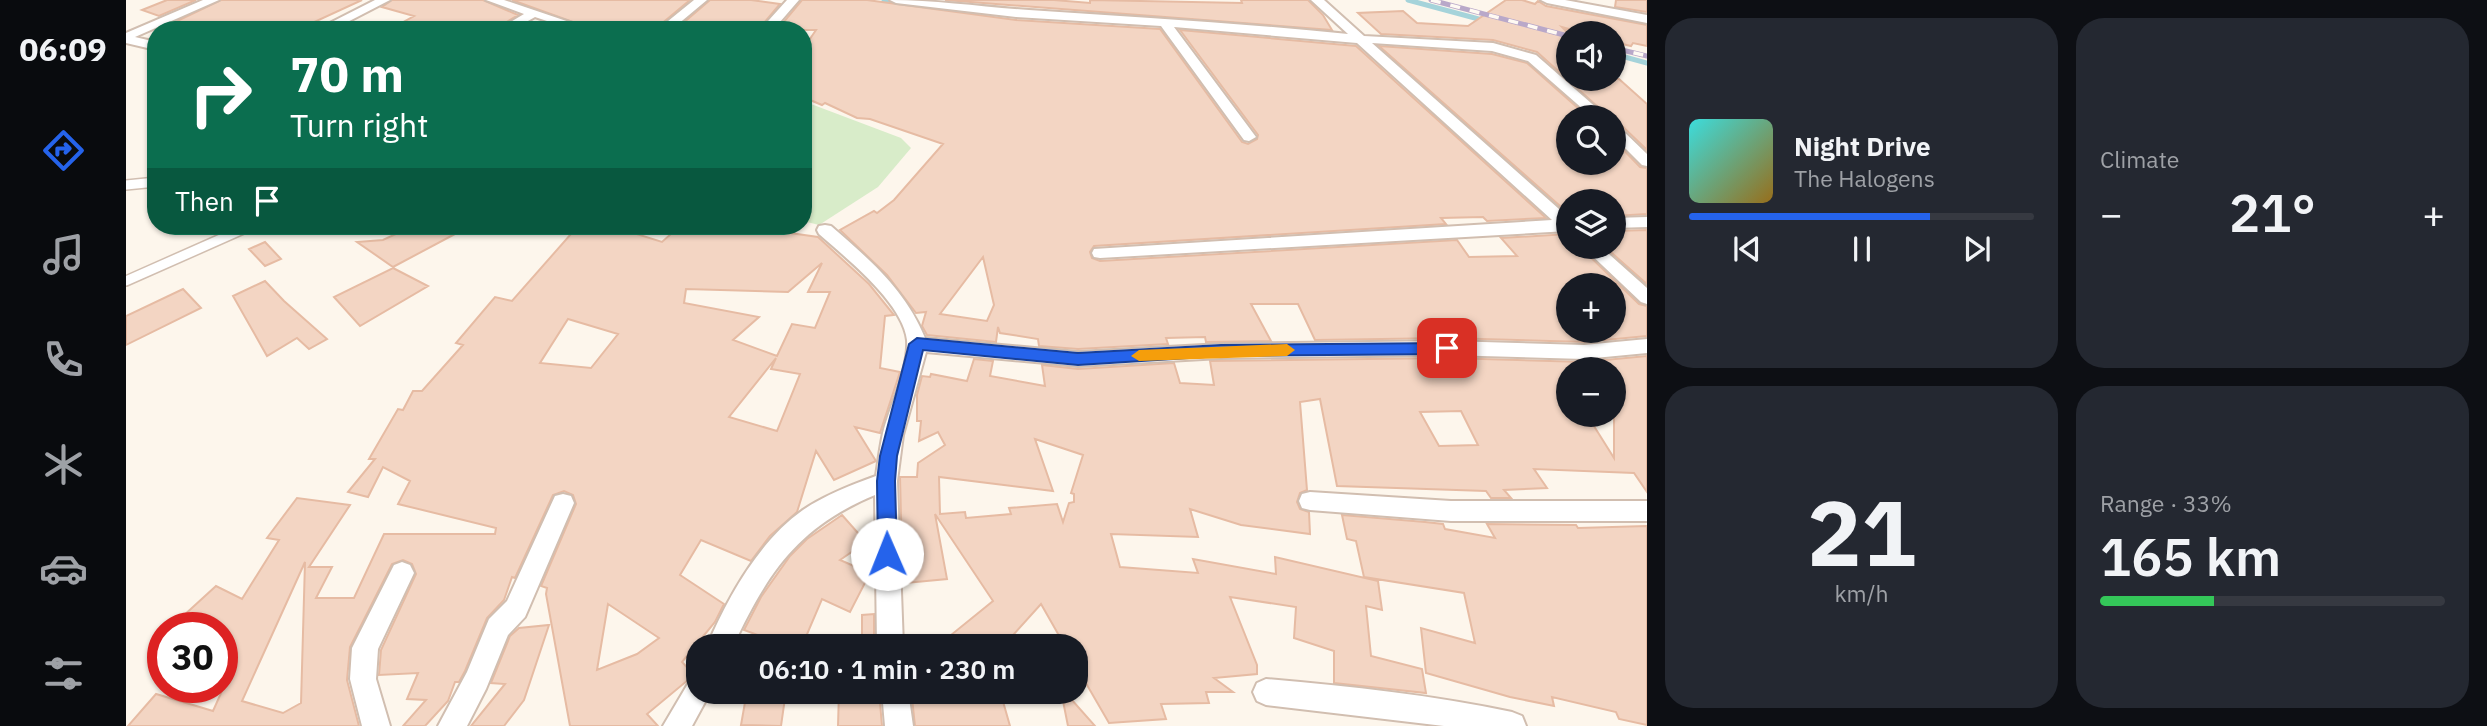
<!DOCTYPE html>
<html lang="en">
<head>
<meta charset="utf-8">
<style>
	body { margin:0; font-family:"IBM Plex Sans",sans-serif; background:#242831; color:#f1f3f6; height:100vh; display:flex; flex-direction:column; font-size:26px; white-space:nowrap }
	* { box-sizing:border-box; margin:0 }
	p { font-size:23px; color:#9ea1a6 }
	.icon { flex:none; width:38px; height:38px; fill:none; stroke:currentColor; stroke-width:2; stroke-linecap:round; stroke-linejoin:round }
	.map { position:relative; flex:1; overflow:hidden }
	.sheet { display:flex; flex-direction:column; gap:18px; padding:18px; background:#0d0f14; width:840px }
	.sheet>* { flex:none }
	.hud { position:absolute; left:21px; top:21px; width:665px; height:214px; border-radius:28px; box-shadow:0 2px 5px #0004; background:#0b6e4f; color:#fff; overflow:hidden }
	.controls { position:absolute; left:1430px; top:21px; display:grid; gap:14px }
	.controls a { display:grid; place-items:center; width:70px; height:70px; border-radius:50%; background:#171b24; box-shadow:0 2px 5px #0004; font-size:35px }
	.speed { position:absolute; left:21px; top:612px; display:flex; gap:14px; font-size:35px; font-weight:700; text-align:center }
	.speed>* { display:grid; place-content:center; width:91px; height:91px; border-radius:50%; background:#171b24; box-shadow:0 2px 5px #0004; line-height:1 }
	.speed .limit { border:10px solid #d22; background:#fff; color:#111 }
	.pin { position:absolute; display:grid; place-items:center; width:60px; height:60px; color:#fff; margin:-30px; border-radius:14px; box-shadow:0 4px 10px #0006 }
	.me { position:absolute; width:77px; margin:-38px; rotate:359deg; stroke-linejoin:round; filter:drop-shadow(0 0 5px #0008) }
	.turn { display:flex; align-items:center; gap:24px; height:147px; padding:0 28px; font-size:32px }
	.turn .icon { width:91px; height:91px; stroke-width:2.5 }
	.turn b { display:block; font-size:49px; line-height:60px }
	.then { display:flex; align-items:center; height:66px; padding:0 28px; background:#0003; gap:14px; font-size:26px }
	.big { font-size:52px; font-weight:600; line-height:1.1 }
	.sheet .tile { flex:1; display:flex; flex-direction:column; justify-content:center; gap:10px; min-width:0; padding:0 24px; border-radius:28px; background:#242831 }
	.sheet .dial { align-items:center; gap:0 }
	.dial b { font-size:91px; line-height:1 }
	.song { display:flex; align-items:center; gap:21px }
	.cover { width:84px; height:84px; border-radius:10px; background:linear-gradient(135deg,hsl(180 70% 55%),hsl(40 70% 35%)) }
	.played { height:7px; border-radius:4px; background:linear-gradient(90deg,#2563eb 70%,#363941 70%) }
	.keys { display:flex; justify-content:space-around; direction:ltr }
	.heat { display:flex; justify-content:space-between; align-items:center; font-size:38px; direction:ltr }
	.charge { height:10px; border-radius:5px; background:linear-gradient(90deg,#34c759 33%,#363941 0) }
	.sheet .tiles { flex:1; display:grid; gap:18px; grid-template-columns:repeat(2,1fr) }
	.trip { position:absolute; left:560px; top:634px; width:402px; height:70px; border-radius:28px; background:#171b24; box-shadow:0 2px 5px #0004; font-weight:600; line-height:70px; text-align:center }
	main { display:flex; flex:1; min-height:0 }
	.tabs { display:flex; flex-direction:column; width:126px; justify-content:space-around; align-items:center; background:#090b0e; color:#9ea1a6 }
	.tabs .icon { width:49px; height:49px }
	.tabs .current { color:#2563eb }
	.tabs b { font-size:32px; color:#f1f3f6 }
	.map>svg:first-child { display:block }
	.green { fill:#d8ecc9 }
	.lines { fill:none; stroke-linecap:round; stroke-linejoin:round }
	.stream-far1 { stroke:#a5d3da; stroke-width:5 }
	.stream { stroke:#a5d3da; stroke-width:6 }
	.building { fill:#f3d5c3; stroke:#e6bba3; stroke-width:2; fill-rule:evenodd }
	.lane-casing { stroke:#d1beb0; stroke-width:12 }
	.street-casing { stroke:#d1beb0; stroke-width:4 }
	.lane { stroke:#fff; stroke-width:9 }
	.street { fill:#fff; fill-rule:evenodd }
	.rail-casing { stroke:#b9a8c9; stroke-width:5 }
	.rail { stroke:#fffaf3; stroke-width:3.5; stroke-dasharray:10; stroke-linecap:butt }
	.route { fill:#2563eb; stroke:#184099; stroke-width:2 }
	.slow { fill:#f59e0b }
</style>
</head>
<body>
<main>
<nav class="tabs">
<b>06:09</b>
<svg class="icon current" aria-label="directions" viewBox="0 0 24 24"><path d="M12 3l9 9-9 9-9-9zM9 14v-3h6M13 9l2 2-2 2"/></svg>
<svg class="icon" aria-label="music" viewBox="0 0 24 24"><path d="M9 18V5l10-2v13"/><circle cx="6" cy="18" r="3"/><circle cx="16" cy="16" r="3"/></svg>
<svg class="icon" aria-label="phone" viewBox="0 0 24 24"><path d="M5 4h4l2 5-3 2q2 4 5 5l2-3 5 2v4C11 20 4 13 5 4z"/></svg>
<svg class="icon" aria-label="climate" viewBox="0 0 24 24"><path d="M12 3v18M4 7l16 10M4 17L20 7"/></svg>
<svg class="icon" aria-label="car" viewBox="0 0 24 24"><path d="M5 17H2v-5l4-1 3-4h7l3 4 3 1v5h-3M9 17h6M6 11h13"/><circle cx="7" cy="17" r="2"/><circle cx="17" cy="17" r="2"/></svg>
<svg class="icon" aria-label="filters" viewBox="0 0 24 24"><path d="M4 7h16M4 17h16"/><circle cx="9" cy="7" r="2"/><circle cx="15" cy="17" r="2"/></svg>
</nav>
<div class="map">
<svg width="1521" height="726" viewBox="0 0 1521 726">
	<rect width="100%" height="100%" fill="#fdf6ec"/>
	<path class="green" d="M677 101 775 138 785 148 752 187 693 225 677 221Z"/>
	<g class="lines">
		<path class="stream-far1" d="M758 0 826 9
			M1282 0 1360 21
			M1488 54 1521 63
			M1265 60 1399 178
			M1296 101 1351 157"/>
		<path class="stream" d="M1397 176 1438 212
			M1476 247 1521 286
			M1489 282 1521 312"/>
	</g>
	<path class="building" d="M41 0H70L33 16 16 10Z
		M95 0H236L171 30H67L49 22Z
		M266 0H357L392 15 368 30H263L288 16 256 7Z
		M386 0H564L528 30H469Z
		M584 0H625L654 4 632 30H549Z
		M676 0H741L890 20 1034 29 1116 142 1122 144 1131 139 1132 135 1054 30 1230 46 1420 218 1361 221 1357 217 1315 218 1320 224 968 246 964 252 966 258 974 261 1331 240 1343 257 1391 256 1375 238 1442 234V247H1454L1513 304 1521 306V336L1458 342 1321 338 1189 340 1172 304H1125L1145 341 1080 342 1079 337 1040 338 1042 344 952 349 913 346 912 339 874 333 872 327 870 342 801 335 796 326 800 312 790 313 761 275 714 230 748 211 751 213 768 200 817 144 744 119 731 118 699 103 696 105 677 97V49L690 30H651ZM857 257 868 305 861 321 814 314ZM1442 285H1488V331H1442Z
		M819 0H928L964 3V0L1116 3 1115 0H1182L1197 15 1206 30Z
		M1380 0H1396L1409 4 1412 1 1420 6 1521 25V46L1507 43 1505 46 1488 42V33H1457L1436 27 1442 33V79H1493L1521 104V150L1495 125 1488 124V117H1483L1411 52 1367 40 1255 34 1232 13 1277 11 1291 23 1342 26Z
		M1490 0H1521V12L1489 7Z
		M1253 46 1366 54 1401 63 1462 117H1442V163H1488V140L1514 167 1521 168V214L1488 216V201H1442V213Z
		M287 226H344L267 267 231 242 257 240Z
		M452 226H485L536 242 554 226H654L650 231 692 237 743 284 768 315 759 316 754 368 774 372 754 433 729 427 750 461 708 480 690 451 671 512 644 536 625 561 575 540 554 575 598 604 589 622 556 662 568 675 521 714 532 726H444L420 594 421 588 415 586 450 504 447 495 438 491 427 495 389 578 386 577 378 600 361 618 339 671 333 682H329L322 701 299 726H277L300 700 281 699 292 673 253 675 255 650 290 574 286 564 277 560 266 564 224 647 221 680 233 726H2L30 694 87 711 96 691V628H44L90 586 116 599 153 540 141 538 171 498 224 505 183 567H206L190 598H228L258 534H369L370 528 272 504 284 481 257 467 242 497 222 492 249 459H243L272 409 277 410 287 391H296L337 345 330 343 369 297 386 301ZM696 263 682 292H704L689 328 666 324 651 356 607 340 633 317 558 303 560 289 662 292ZM442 319 492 334 465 368 414 363ZM650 358 645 369 674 374 651 431 603 417ZM179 562 175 703 157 713 116 701ZM482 604 533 638 511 654 471 670Z
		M1488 231 1521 230V284L1479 247H1488Z
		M139 242 155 259 139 266 123 249Z
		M267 268 302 286 234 326 208 297Z
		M139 281 158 301 201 339 183 349 171 338 141 356 107 296Z
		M57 289 75 308 0 345V316Z
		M1521 356V492L1508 473 1408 469 1421 488 1378 490 1385 498H1365L1360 491 1211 486 1194 399 1174 402 1181 490 1174 493 1171 502 1174 509 1183 512 1184 534 1115 525 1064 509 1072 537 985 534 994 567 1072 573 1067 559 1150 574 1149 557 1252 581 1256 610 1240 606 1245 656 1296 669 1300 693 1208 683V651L1168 638 1170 607 1104 597 1131 665V674L1088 678 1107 692H1080L1083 703 1035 704 1040 719 983 723 950 666V646H939L915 604 888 634 898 646H835L825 635 867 601 809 514 821 579 780 583 776 554 774 477H791L792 463 819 445 812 432 793 441 795 421H791V395L796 376 804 377 805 374 841 381 848 359 867 361 864 376 919 386 916 365 952 369 1048 363 1054 383 1088 385 1084 361 1321 358 1458 362ZM1442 369H1488V458L1461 415H1442ZM1335 411 1352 445 1313 446 1294 412ZM909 439 957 455 945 493 948 494V502L943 503 937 522 931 504 883 508 885 514 840 518 839 512 814 514 813 477 927 491Z
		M716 515 740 542 714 560 744 573 724 612 696 599 676 646H661L618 630 635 597 664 556 681 539Z
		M1216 515 1299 522 1317 524 1319 529 1369 538 1361 524 1450 525 1452 528 1521 526V725L1493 719 1490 712 1426 697 1428 706 1384 697 1300 673 1295 628 1349 643 1338 593 1238 577 1230 541 1221 539Z
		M748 614V646H736V615Z
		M423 625 398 700 378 726H345L379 684 365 683 384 636 393 628Z
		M621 691H660L655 726 615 725Z
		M713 691H753L756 726H712Z
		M852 691H874L884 726H789L786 698 821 697Z
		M935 691H938L969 726H942Z"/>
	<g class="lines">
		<g class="lane-casing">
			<path id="lane" d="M0 185 30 182
				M0 281 124 226"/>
		</g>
		<g class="street-casing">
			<path id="street" d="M77 0H93L9 37 30 42V50L0 43V33Z
				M249 0H264L206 30H190Z
				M360 0H378L467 30H448L409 17 386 30H371L398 14Z
				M568 0H581L545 30H531Z
				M661 0H673L647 30H634Z
				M764 0C811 0 856 7 903 10 1009 17 1116 23 1222 34L1185 0H1198L1238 36 1367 43 1410 55 1481 117H1466L1402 61 1366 51 1246 43 1442 217V231L974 258 968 257 966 253 968 249 1426 220 1231 43 1048 27 1130 137 1123 141 1118 140 1035 26 890 17 770 3Z
				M1415 0H1439L1521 15V23L1421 3Z
				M1488 126 1493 127 1521 154V166L1516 165 1488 137Z
				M1521 217V227L1488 228V218Z
				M699 225 705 226C744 260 779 289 799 338L952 352 1095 344 1321 341 1458 345 1521 339V353L1458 359 1321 355 1095 358 952 366 800 352 777 435 771 481 777 646H751L749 495C672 527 642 572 607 646H581C602 597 633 541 677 510 699 495 725 485 750 476 752 462 754 447 757 433 764 406 783 367 781 340 777 303 719 257 693 234L691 230 693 226Z
				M1457 247H1475L1521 288V304L1515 302Z
				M1184 492 1325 501H1521V521H1325L1184 510 1176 508 1173 501 1176 494Z
				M437 494 445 496 448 503 399 617 382 635 360 689 341 726H312L341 672 363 619 381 601 429 496Z
				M276 562 284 565 288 573 252 649 250 679 264 726H236L224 679 226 648 268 565Z
				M572 678V691H585L566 726H537L563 682Z
				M1140 679C1223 686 1305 695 1386 712L1396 716 1400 726H1318L1140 705 1131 701 1127 692 1131 683Z
				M756 691H782L787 726H759Z"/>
		</g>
		<use href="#lane" class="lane"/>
		<use href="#street" class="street"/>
		<g class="rail-casing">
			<path id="rail" d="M1305 0 1442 36
				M1488 48 1521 56"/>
		</g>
		<use href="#rail" class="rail"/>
	</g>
	<path class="route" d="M791 338 952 353 1095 345 1321 343 1329 348 1321 354 1095 356 952 365 797 350 771 456 769 481 771 554 768 560 761 562 754 560 752 554 751 481 754 456 783 344Z"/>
	<path class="slow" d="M1161 344 1169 350 1161 356 1013 361 1005 356 1013 350Z"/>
</svg>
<div class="controls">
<a><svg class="icon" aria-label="sound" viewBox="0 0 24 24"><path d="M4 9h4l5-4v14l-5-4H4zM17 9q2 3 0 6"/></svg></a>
<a><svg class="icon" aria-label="search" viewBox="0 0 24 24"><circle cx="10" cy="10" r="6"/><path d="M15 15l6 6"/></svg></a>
<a><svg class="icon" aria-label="layers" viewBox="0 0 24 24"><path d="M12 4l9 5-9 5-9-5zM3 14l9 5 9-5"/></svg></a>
<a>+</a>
<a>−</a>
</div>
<div class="speed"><div class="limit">30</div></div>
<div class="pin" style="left:1321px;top:348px;background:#d93025"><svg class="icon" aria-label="arrive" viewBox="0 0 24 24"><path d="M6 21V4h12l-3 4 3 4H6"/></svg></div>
<svg class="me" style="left:761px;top:554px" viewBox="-20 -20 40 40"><circle r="19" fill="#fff"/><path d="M0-13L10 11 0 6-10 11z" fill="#2563eb"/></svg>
<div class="trip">06:10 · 1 min · 230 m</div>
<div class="hud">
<div class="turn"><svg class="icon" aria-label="right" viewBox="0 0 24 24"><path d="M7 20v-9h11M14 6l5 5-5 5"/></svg><div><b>70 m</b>Turn right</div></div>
<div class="then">Then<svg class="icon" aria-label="arrive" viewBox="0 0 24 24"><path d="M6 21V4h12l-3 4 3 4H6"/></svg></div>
</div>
</div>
<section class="sheet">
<div class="tiles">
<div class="tile">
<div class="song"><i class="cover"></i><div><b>Night Drive</b><p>The Halogens</p></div></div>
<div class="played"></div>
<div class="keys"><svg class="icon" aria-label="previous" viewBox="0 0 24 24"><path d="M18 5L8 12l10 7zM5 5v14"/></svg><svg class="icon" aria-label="pause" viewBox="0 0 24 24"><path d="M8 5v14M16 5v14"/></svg><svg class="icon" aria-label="next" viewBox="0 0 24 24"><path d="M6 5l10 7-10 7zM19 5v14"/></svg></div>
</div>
<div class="tile"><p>Climate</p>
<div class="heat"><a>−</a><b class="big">21°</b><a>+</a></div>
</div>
<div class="tile dial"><b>21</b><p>km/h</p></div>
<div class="tile"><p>Range · 33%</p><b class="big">165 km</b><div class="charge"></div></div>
</div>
</section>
</main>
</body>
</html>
